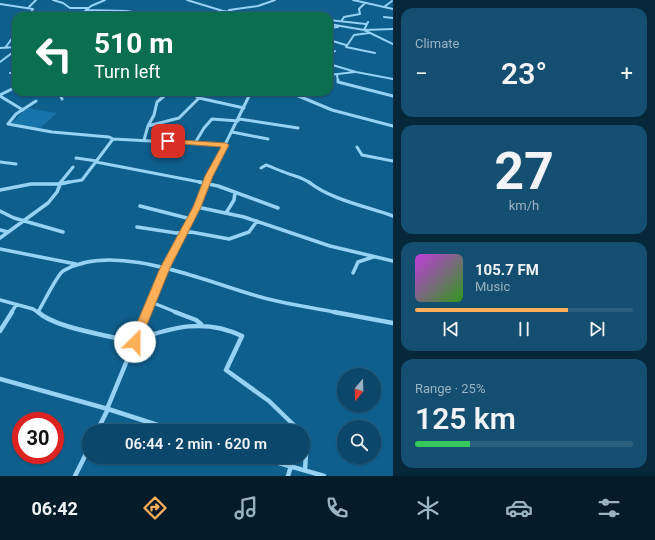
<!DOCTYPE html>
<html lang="en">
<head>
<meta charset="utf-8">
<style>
	body { margin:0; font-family:Roboto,sans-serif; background:#144e70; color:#f1f3f6; height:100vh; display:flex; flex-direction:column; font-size:15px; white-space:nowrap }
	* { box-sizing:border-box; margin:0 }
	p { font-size:13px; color:#9ab2c1 }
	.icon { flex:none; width:22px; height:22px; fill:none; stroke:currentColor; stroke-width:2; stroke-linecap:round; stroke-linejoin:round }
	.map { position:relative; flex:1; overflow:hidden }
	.side { display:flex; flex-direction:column; gap:8px; padding:8px; background:#06273a; width:262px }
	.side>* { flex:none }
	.hud { position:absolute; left:12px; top:12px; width:321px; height:84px; border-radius:12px; box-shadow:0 1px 3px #0004,0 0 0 1px #2b5f7e; background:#0b6e4f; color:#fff; overflow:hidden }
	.needle { width:26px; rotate:199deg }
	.fabs { position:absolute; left:337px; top:368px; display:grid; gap:8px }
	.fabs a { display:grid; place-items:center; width:44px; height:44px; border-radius:50%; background:#0b476a; box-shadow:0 1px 3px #0004,0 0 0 1px #2b5f7e; font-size:20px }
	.speed { position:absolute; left:12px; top:412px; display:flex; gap:8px; font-size:20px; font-weight:700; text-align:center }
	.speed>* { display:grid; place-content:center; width:52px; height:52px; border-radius:50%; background:#0b476a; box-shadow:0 1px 3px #0004,0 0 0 1px #2b5f7e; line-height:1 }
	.speed .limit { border:6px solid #d22; background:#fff; color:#111 }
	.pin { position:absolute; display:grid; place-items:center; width:34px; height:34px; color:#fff; margin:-17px; border-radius:8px; box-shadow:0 2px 6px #0006 }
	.me { position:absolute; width:44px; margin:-22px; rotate:23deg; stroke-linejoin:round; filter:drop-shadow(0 0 3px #0008) }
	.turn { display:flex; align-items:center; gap:14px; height:84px; padding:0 16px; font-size:18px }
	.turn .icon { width:52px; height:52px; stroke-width:2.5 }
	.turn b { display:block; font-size:28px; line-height:34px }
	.big { font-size:30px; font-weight:600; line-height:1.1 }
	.side .card { flex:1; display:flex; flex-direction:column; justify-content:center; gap:6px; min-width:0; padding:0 14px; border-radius:12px; background:#144e70 }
	.side .dial { align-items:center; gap:0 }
	.dial b { font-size:52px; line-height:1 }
	.song { display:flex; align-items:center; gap:12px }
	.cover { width:48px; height:48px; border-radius:6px; background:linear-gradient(135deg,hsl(290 70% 55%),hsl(110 70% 35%)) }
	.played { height:4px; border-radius:2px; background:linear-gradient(90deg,#ffaf58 70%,#2b5f7e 70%) }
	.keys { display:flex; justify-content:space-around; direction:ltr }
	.heat { display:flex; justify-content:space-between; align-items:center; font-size:22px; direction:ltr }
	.charge { height:6px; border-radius:3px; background:linear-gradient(90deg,#34c759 25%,#2b5f7e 0) }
	.trip { position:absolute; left:82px; top:424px; width:228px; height:40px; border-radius:20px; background:#0b476a; box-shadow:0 1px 3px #0004,0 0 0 1px #2b5f7e; font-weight:600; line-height:40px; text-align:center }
	.menu { display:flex; height:64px; justify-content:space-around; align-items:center; background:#041c2a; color:#9ab2c1 }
	.menu .icon { width:28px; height:28px }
	.menu .on { color:#ffaf58 }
	.menu b { font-size:18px; color:#f1f3f6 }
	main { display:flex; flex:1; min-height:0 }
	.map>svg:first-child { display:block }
	.green { fill:#1674a8 }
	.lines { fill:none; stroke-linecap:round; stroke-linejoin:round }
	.minor-far3 { stroke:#96d2f3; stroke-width:2 }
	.minor-far2 { stroke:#96d2f3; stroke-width:3 }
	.minor-far1 { stroke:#96d2f3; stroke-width:3.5 }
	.minor { stroke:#96d2f3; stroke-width:4.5 }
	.route { fill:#ffaf58; stroke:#a67239 }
</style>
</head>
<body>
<main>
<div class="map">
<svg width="393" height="476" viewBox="0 0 393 476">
	<rect width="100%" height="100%" fill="#0f5f8d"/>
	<path class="green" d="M27 108 57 113 39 129 12 123Z"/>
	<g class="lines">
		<path class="minor-far3" d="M53 0 63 3 70 8H88
			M187 0 223 11 280 16
			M353 0 393 9
			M0 4 33 9 28 16
			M29 7 36 0
			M384 7 392 1
			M87 10 126 11 162 16
			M229 10 258 6 275 0
			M53 16 56 14 74 16
			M79 16 91 6 105 0
			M108 16 115 11
			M206 16 221 11
			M384 17 393 18
			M329 20 366 24
			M342 20 344 17 360 14 359 9 365 3
			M368 22 364 30 393 44
			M329 24 364 30 393 29
			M329 28 338 27
			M369 33 354 35 346 47 375 53
			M329 40 346 45
			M0 48 16 47
			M5 48 16 33
			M329 55 335 51
			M0 62 16 50
			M329 64 356 72 393 79
			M10 73 16 74
			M329 75 355 72
			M337 75 338 81"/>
		<path class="minor-far2" d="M338 80V82L393 96
			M59 92 62 99
			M198 92 196 96 199 98
			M289 92 332 110 393 126
			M0 95 16 87
			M147 95 150 92
			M0 96 23 110
			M36 101 16 114 8 124 52 132 109 137 113 139 226 145
			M239 119 298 128
			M148 126 179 118 199 98 244 108
			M232 132 268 139
			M144 140 148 126 154 115 157 102 169 92
			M195 143 204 128 212 119 238 121
			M357 147 362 155 393 161
			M76 158 97 161
			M0 162 16 164
			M96 162 205 183
			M261 168 266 165C273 167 277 170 284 172 293 176 302 177 310 183
			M60 183 73 167
			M64 183 82 180 113 139
			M206 183 251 92"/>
		<path class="minor-far1" d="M199 182 218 186 278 208
			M309 182C329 199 368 207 393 216
			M0 190 31 184H60L69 182
			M140 206 191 219
			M197 207 244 217 330 246 393 261
			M0 211 14 218 63 232
			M226 213 234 200 235 192
			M137 227 176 233 191 232 229 239 249 232 257 221
			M0 230 8 232
			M0 238 48 203 57 192 61 182
			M0 249 76 264
			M353 273 358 262 373 257
			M0 300 33 309 39 313
			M151 302 178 313
			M38 312C43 304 57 275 63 271 116 239 212 285 268 299 291 305 316 308 339 313
			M11 313 16 305
			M147 313 165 268 197 207 207 182"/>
		<path class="minor" d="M38 312C54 327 101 334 124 340L135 341
			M175 312 196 320 201 324
			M334 312 393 323
			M0 331 12 312
			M136 340C173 327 205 318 242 336L226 370 269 401 300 431
			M0 379 108 409 176 431
			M107 409 147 312
			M97 431 108 409
			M303 433 307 437 305 470
			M258 457 324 476
			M75 476 89 448
			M288 476 291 466"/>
	</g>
	<path class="route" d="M165 139 226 143 229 145 213 176 201 207 170 268 140 342 138 345H131L129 342 160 268 193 207 205 176 221 147 168 143 164 141Z"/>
</svg>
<div class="fabs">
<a><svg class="needle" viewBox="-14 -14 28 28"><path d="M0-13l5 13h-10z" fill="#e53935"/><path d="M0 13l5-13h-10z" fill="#9ab2c1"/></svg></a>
<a><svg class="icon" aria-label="search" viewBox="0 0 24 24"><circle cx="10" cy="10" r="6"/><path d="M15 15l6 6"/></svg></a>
</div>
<div class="speed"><div class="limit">30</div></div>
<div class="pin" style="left:168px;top:141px;background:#d93025"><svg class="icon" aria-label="arrive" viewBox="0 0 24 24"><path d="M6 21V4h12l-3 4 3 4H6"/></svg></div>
<svg class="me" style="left:135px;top:342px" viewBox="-20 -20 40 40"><circle r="19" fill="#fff"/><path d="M0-13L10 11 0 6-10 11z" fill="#ffaf58"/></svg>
<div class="trip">06:44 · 2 min · 620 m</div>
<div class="hud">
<div class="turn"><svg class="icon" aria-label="left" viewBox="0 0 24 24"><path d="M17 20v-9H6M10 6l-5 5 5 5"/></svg><div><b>510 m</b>Turn left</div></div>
</div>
</div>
<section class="side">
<div class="card"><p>Climate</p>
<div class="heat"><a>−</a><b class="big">23°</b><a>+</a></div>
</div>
<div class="card dial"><b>27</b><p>km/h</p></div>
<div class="card">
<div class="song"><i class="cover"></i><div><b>105.7 FM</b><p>Music</p></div></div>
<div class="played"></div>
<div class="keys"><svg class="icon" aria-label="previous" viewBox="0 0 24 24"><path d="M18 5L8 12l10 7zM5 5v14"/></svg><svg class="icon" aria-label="pause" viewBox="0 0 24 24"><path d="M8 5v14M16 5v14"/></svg><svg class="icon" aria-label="next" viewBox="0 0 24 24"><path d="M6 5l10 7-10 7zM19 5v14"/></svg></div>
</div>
<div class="card"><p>Range · 25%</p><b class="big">125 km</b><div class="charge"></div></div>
</section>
</main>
<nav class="menu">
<b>06:42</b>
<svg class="icon on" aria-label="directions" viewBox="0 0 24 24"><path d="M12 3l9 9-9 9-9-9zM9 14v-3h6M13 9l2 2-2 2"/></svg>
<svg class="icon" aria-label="music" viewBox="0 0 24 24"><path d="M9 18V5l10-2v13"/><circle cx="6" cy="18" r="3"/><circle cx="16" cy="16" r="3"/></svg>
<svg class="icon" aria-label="phone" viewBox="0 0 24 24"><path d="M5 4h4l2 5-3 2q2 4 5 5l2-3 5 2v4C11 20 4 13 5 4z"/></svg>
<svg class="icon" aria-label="climate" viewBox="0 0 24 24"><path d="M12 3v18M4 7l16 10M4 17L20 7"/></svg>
<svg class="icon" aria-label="car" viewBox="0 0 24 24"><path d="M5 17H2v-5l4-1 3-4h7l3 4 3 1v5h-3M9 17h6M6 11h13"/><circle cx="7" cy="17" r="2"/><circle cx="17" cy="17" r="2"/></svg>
<svg class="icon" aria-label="filters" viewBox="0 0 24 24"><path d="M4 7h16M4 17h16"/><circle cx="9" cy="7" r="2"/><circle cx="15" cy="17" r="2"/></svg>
</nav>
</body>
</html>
